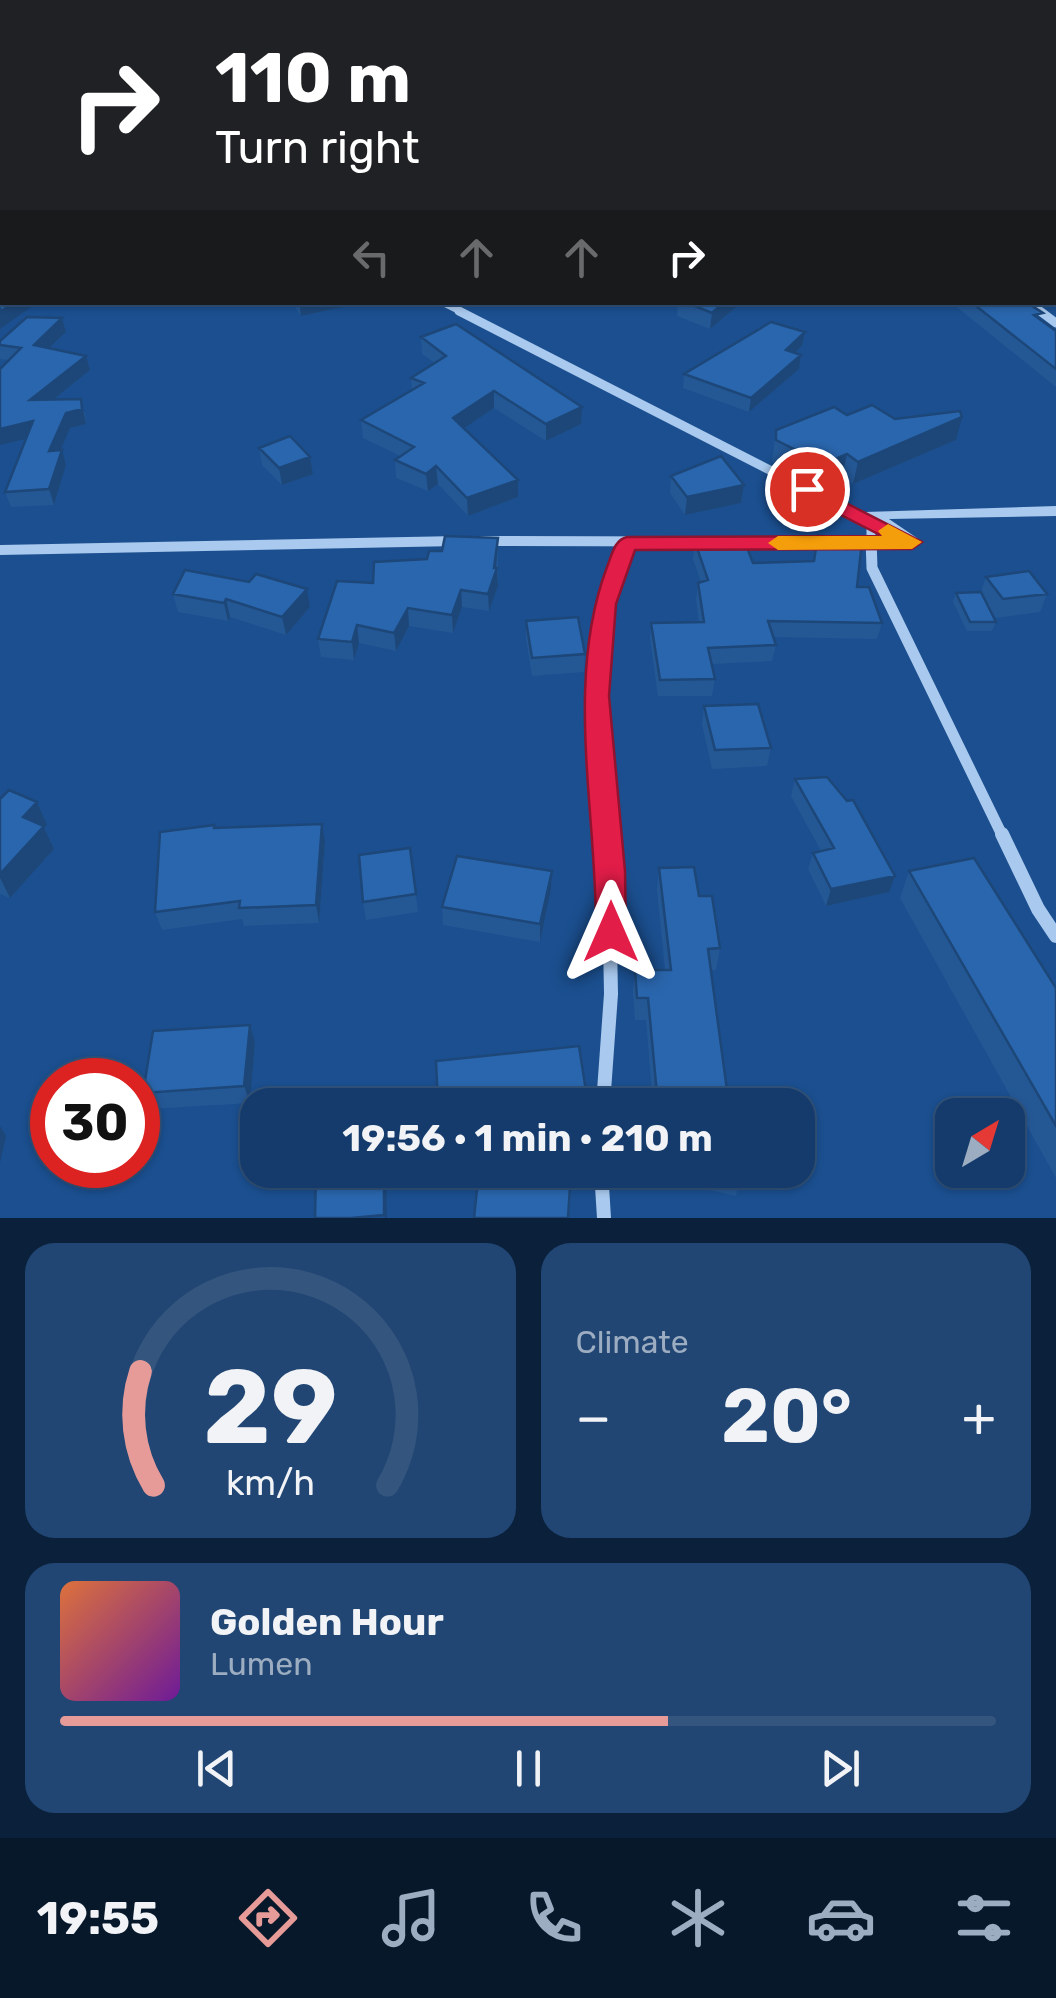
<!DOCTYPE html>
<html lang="en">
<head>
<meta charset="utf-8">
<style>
	body { margin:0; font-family:Rubik,sans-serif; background:#214673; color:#f1f3f6; height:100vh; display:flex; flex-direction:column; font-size:38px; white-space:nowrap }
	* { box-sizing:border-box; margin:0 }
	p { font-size:32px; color:#9dadc1 }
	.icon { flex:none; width:55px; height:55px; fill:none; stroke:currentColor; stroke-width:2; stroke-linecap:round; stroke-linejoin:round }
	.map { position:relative; height:1218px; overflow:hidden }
	.side { display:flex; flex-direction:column; gap:25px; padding:25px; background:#0b203b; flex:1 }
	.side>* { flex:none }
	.top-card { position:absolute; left:0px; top:0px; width:1058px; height:305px; box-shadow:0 2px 8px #0004,0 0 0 2px #33557e; background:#202124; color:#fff; overflow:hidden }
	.needle { width:65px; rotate:38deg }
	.fabs { position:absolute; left:935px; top:1098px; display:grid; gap:20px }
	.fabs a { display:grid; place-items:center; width:90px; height:90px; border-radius:20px; background:#143b6b; box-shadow:0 2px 8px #0004,0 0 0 2px #33557e; font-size:50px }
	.speed { position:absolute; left:30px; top:1058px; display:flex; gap:20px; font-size:50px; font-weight:700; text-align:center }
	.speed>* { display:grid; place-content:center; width:130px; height:130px; border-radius:50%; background:#143b6b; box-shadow:0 2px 8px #0004,0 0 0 2px #33557e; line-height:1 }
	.speed .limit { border:15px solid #d22; background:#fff; color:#111 }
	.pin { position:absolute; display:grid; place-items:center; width:85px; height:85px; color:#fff; margin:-42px; border:5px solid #fff; border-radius:50%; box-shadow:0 2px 10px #0007 }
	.me { position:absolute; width:110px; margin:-55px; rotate:0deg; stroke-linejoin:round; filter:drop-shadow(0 0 8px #0008) }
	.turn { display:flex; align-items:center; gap:35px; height:210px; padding:0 50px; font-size:45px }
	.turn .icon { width:130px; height:130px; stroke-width:2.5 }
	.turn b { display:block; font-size:70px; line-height:85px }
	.lanes { display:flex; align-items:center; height:95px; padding:0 50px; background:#0003; justify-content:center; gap:50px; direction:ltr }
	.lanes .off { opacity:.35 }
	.big { font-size:75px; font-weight:700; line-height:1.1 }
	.side .tile { flex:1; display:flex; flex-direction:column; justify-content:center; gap:15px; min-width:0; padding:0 35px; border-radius:30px; background:#214673 }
	.side .dial { align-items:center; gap:0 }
	.dial svg { height:260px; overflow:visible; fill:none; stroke:#33557e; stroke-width:7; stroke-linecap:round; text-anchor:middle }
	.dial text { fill:#f1f3f6; stroke:none }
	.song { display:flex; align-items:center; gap:30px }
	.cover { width:120px; height:120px; border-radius:15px; background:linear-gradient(135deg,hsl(20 70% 55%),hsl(280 70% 35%)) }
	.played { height:10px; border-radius:5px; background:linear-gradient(90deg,#e69b98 65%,#33557e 65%) }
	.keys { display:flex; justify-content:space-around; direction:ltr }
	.heat { display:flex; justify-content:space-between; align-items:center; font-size:55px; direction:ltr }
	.side .tiles { flex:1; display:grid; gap:25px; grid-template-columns:1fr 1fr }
	.tile:last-child { grid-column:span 2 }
	.trip { position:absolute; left:240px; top:1088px; width:575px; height:100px; border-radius:30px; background:#143b6b; box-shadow:0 2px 8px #0004,0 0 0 2px #33557e; font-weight:700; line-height:100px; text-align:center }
	.dock { display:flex; height:160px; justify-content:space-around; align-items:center; background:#08182b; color:#9dadc1 }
	.dock .icon { width:70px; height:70px }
	.dock .active { color:#e69b98 }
	.dock b { font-size:45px; color:#f1f3f6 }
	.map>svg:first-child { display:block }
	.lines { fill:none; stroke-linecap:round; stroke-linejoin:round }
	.minor-far4 { stroke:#a9c9ee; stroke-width:5 }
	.minor-far3 { stroke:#a9c9ee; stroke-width:6 }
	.minor-far2 { stroke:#a9c9ee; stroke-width:9 }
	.minor-far1 { stroke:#a9c9ee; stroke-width:11 }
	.minor { stroke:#a9c9ee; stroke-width:14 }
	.tertiary { fill:#a9c9ee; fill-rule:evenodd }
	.wall { fill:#245895 }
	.shaded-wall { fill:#1d4779 }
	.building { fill:#2a66ad; stroke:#1d4779; stroke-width:2.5 }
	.route { fill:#e11d48; stroke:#92132f; stroke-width:2.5 }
	.slow { fill:#f59e0b }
</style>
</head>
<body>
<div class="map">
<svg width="1056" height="1218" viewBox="0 0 1056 1218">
	<rect width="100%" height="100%" fill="#1b4f8f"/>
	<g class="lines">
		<path class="minor-far4" d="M906 0 913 2"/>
		<path class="minor-far3" d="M0 185 2 181
			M441 302 463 313
			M1028 302 1043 313"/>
		<path class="minor-far2" d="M459 311 877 525
			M1040 311 1056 323
			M871 521V542"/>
		<path class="minor-far1" d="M871 539 872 568 1003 837
			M608 837 597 696 605 604 627 544"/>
		<path class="minor" d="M1002 834 1038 909 1056 936
			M603 1105 611 994 608 834
			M601 1170 604 1218"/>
		<path class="tertiary" d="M1056 506V516L889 519 917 538 919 542 917 546 911 547 458 546 0 555V545L458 536 892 537 865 518 863 515 865 512Z"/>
	</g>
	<path class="wall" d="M292 302H352V305L301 316Z
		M678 302H742L710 329 677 316Z
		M954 302H1026L1041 320 1056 331V387L953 304Z
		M62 318 66 332 50 348 86 356 90 370 54 399 85 413 86 424 70 428 61 450 66 465 54 505 11 507 5 492 26 439 9 360 0 359V341Z
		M805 332 802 346 795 353 801 355 799 369 749 412 683 388 684 374Z
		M421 337 581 424 546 441 494 408 464 428 518 497 468 516 438 484 428 491 396 478 395 460 400 456 363 438 361 420 412 391 411 378 435 363 422 354Z
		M847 415 895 419 956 440 853 484 842 477 820 486 772 462 776 430Z
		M259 448 310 457 313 474 282 485 262 465Z
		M671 476 744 485 741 503 685 515 670 493Z
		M818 535 882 623 877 639 773 637 776 645 772 661 712 664 715 679 712 696H658L650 639 651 623 699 622 696 600 698 583 701 582 693 559 695 542 753 563 813 561Z
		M498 538V586L489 611 462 607 453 633 409 626 396 651 359 643 354 660 321 657 318 639 373 583 442 551Z
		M986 577 1047 594 1040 612 996 618 988 606 996 622 992 631H967L953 602 956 593 981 592Z
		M173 594 310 607 286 635 230 617 228 621 178 612Z
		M526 621 585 654 584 672 532 676 526 639Z
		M704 706 771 748 767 766 712 769 702 724Z
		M795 779 847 801 889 892 826 906 808 869 813 853 821 851 791 796Z
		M0 799 37 802 47 825 44 828 54 849 10 898 0 894Z
		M214 825 215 828 325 842 319 923 244 926 242 919 162 930 155 912Z
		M410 848 418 912 366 920 363 902Z
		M659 868 699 896 720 948 716 970H711L729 1105H653L646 1020H635L633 992 635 970H665L657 890Z
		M552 871 551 889 540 942 443 925 442 907Z
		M909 871 1056 988V1178L900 898Z
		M250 1025 255 1042 250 1103 150 1109 143 1093Z
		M652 1170H742L736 1196 652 1177Z"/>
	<path class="shaded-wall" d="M14 302H38L0 329V312Z
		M299 302H352V305L301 316Z
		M724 302H742L710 329 712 313Z
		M62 318 66 332 38 359 34 345Z
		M805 332 802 346 784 363 786 350Z
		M801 355 799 369 749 412 751 398Z
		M86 356 90 370 34 415 30 400Z
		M494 391V408L454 435 453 418Z
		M81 399 86 424 70 428 54 466 49 451 66 413Z
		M582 407 581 424 546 441V424Z
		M962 417 956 440 853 484 858 462Z
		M33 421 38 436 0 445V429Z
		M62 450 66 465 54 505 49 489Z
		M847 454 842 477 820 486 824 464Z
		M310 457 313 474 282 485 279 468Z
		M436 466 438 484 428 491 426 474Z
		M518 480V497L468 516 467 498Z
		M744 485 741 503 685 515 687 497Z
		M498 538 496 571 497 568 498 586 489 611 488 594 494 568Z
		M307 589 310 607 286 635 282 617Z
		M461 590 462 607 453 633 452 615Z
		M226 599 230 617 228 621 224 603Z
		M408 608 409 626 396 651 394 633Z
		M357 625 359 643 354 660 352 642Z
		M37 802 47 825 44 828 54 849 10 898 0 878V874L23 817Z
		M322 824 325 842 319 923 316 905Z
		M552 871 551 889 540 942V924Z
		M895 876 889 892 826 906 831 889Z
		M250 1025 255 1042 250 1103 244 1086Z
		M0 1126 6 1136 0 1163Z
		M384 1170H386L387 1218H385L384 1215Z"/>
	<path class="building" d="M36 0H174L169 2H31Z
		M0 10 2 11V56L0 55Z
		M0 262H2V302H14L0 312Z
		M685 302H724L712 313Z
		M971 302H1026L1043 313 1034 315 1056 331V369Z
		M27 317 62 318 34 345 86 356 30 400 81 399 82 409 66 413 49 451 62 450 49 489 5 492 33 421 0 429V369L21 348 0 345V341Z
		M771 322 805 332 786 350 801 355 751 398 684 374Z
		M456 324 582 407 546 424 494 391 453 418 518 480 467 498 436 466 426 474 395 460 414 447 361 420 424 383 411 378 446 356 421 337Z
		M872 405 895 419 960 411 962 417 858 462 847 454 824 464 776 440V430L834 407 847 415Z
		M290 436 310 457 279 468 259 448Z
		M721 456 744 485 687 497 671 476Z
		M818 535 862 542 857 587H869L882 623 768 621 776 645 708 648 715 679 660 680 651 623 704 622 698 583 708 580 695 542 744 540 753 563 814 561Z
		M445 536 498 538 494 568H497L488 594 461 590 452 615 408 608 394 633 357 625 352 642 318 639 337 581 373 583 374 562 427 559 429 551H442Z
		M185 570 249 582 256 574 307 589 282 617 226 599 224 603 173 594Z
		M1029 571 1047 594 1003 599 986 577Z
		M981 592 996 622H970L956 593Z
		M578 617 585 654 532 658 526 621Z
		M758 704 771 748 715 750 704 706Z
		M827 777 847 801 853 800 895 876 831 889 813 853 834 848 795 779Z
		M9 790 37 802 23 817 44 826 0 874V799Z
		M322 824 316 905 239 908 240 901 155 912 160 832 214 825V828Z
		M410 848 416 894 363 902 359 855Z
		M457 856 552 871 540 924 442 907Z
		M974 858 1056 988V1126L909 871Z
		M694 867 699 896H712L720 948 708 949 729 1105H658L648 998H637L635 970H671L659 868Z
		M250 1025 244 1086 143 1093 153 1031Z
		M579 1046 588 1104 438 1105 436 1061Z
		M316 1170H384V1215L351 1218H315Z
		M479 1170H571L568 1218H474Z
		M713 1170H742V1177Z"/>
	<path class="route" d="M807 483 922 542 912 549 635 550 616 604 609 696 625 871 626 932 622 942 611 945 601 942 596 932C597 813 564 681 607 567 612 555 614 540 627 537L882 536 800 494 797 489Z"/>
	<path class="slow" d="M888 524 922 542 912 549 778 550 768 543 778 536H882L878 531Z"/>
</svg>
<div class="fabs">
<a><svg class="needle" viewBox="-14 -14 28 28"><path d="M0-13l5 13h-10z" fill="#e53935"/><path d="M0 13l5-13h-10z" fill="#9dadc1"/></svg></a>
</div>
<div class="speed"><div class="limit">30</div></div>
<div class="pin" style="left:807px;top:489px;background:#d93025"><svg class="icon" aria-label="arrive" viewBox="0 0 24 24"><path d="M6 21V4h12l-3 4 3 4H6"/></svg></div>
<svg class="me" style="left:611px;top:932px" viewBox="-20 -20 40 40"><path d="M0-17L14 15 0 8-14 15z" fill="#e11d48" stroke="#fff" stroke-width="4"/></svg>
<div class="trip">19:56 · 1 min · 210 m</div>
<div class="top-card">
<div class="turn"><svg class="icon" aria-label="right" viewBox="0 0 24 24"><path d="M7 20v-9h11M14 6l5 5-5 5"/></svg><div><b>110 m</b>Turn right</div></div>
<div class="lanes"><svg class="icon off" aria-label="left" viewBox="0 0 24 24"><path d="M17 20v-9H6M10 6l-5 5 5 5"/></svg><svg class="icon off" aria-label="ahead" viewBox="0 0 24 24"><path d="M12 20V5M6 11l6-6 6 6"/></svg><svg class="icon off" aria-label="ahead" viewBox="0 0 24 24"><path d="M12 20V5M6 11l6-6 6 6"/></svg><svg class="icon" aria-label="right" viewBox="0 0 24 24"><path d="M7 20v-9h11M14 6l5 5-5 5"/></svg></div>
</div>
</div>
<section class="side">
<div class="tiles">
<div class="tile dial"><svg viewBox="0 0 100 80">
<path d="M14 69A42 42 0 1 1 86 69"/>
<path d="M14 69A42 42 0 0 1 10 34" stroke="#e69b98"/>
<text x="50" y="56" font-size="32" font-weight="700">29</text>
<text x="50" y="72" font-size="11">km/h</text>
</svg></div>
<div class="tile"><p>Climate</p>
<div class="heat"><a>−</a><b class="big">20°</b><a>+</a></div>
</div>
<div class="tile">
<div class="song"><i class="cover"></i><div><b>Golden Hour</b><p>Lumen</p></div></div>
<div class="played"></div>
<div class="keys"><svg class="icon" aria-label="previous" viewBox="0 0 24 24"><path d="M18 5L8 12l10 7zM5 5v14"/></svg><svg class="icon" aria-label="pause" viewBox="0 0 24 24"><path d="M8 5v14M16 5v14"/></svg><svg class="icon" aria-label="next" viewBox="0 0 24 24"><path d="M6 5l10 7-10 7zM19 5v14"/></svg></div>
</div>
</div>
</section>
<nav class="dock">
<b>19:55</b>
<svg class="icon active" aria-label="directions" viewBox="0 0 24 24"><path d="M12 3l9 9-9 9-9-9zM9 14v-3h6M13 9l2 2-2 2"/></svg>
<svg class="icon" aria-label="music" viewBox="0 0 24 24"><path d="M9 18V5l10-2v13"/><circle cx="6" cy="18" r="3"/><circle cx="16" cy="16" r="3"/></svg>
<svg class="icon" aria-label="phone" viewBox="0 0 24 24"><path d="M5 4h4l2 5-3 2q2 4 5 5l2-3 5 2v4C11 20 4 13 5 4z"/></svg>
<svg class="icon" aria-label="climate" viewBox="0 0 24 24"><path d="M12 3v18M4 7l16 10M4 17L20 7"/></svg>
<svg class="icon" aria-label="car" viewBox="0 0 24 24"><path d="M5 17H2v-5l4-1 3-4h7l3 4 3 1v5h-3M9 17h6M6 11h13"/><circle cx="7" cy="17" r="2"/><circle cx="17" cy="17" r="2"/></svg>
<svg class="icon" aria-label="filters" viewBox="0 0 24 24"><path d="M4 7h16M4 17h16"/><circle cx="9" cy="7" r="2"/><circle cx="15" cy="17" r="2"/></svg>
</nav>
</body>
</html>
